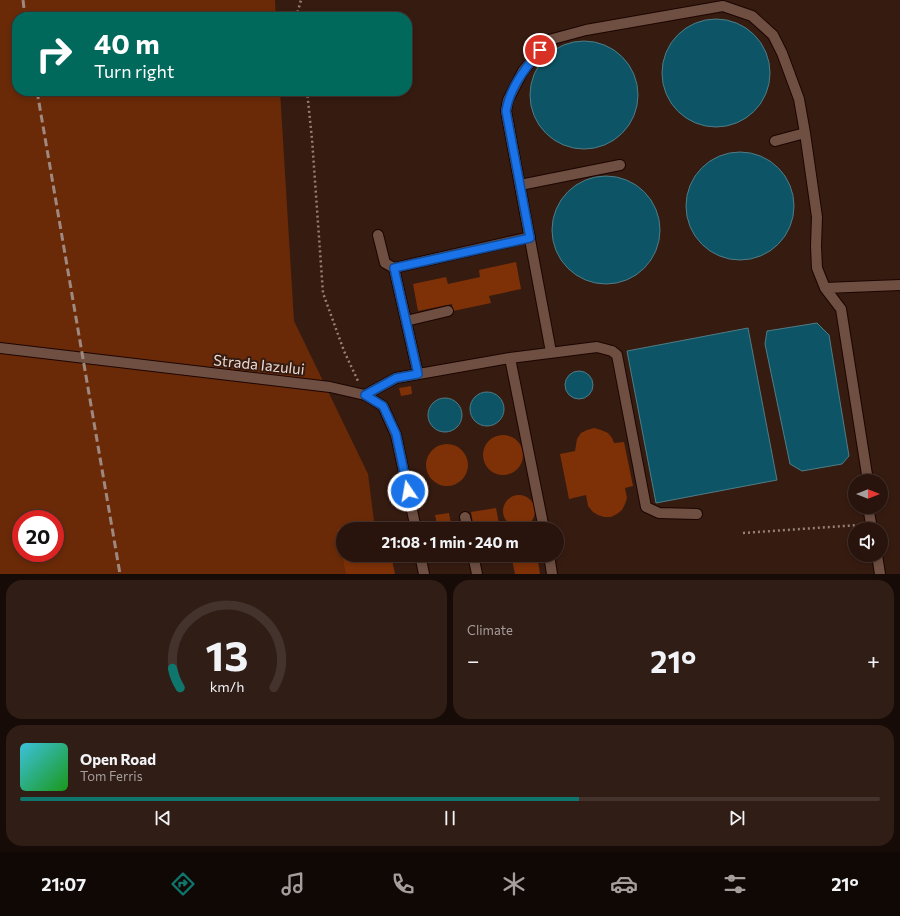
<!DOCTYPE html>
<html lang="en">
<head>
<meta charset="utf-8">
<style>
	body { margin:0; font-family:Commissioner,sans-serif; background:#301d15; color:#f1f3f6; height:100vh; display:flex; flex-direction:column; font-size:15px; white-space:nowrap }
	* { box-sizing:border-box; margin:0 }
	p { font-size:13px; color:#a59e9d }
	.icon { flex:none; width:22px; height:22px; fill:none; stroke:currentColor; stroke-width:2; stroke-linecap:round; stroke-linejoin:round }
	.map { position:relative; height:574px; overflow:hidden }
	.panel { display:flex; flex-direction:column; gap:6px; padding:6px; background:#160b07; flex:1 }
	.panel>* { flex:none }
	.hud { position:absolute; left:12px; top:12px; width:400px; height:84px; border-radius:16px; box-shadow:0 2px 6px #0003,0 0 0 1px #44332d; background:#00695c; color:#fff; overflow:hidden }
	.needle { width:26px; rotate:90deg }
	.tools { position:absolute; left:848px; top:474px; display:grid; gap:8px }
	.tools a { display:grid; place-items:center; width:40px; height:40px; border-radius:50%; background:#28140c; box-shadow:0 2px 6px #0003,0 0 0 1px #44332d; font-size:20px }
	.speed { position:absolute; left:12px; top:510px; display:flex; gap:8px; font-size:20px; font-weight:700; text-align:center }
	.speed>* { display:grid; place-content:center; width:52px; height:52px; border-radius:50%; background:#28140c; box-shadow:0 2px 6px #0003,0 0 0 1px #44332d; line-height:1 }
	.speed .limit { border:6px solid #d22; background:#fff; color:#111 }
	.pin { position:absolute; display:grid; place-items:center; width:34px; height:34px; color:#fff; margin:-17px; border:2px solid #fff; border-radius:50%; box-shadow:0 1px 4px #0007 }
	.me { position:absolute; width:44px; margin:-22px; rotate:348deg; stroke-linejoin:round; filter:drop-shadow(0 0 3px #0008) }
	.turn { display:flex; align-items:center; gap:14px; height:84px; padding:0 16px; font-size:18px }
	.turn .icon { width:52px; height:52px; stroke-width:2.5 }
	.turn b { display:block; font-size:28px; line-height:34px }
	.big { font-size:30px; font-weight:700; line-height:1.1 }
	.panel .tile { flex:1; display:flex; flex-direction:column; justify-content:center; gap:6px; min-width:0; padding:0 14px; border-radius:16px; background:#301d15 }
	.panel .dial { align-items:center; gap:0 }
	.dial svg { height:104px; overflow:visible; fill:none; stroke:#44332d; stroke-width:7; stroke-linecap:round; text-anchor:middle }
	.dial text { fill:#f1f3f6; stroke:none }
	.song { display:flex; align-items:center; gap:12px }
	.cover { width:48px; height:48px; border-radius:6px; background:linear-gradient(135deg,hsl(190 70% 55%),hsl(120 70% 35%)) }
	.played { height:4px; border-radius:2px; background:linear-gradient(90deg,#0f766e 65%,#44332d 65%) }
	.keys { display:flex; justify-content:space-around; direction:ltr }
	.heat { display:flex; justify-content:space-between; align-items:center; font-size:22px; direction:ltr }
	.panel .tiles { flex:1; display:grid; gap:6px; grid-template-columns:1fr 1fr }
	.tile:last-child { grid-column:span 2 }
	.trip { position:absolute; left:336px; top:522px; width:228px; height:40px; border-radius:20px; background:#28140c; box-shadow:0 2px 6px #0003,0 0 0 1px #44332d; font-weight:700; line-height:40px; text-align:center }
	.tabs { display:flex; height:64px; justify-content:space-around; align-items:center; background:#100805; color:#a59e9d }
	.tabs .icon { width:28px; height:28px }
	.tabs .on { color:#0f766e }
	.tabs b { font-size:18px; color:#f1f3f6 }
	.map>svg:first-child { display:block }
	.green { fill:#6a2a08; fill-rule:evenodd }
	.water { fill:#0d5566; stroke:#507c86 }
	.building { fill:#7e3107 }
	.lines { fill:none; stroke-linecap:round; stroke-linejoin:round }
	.minor-casing { stroke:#1c0500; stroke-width:12 }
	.path { stroke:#968077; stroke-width:2.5; stroke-dasharray:2 3; stroke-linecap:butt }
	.minor { stroke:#6e4f42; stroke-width:10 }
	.rail { stroke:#9e887f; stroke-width:3; stroke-dasharray:8 4; stroke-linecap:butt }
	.route-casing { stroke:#114b97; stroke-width:10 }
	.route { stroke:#1a73e8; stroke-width:7 }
	.labels { text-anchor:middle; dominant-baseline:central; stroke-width:4; stroke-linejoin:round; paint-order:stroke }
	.street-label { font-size:15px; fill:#ebd8d1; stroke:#361b10 }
</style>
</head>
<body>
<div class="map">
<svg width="900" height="574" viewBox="0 0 900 574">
	<rect width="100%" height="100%" fill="#361b10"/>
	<path class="green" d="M0 0H275L276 17H17V91H280L294 321 368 474 375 529H343V555L381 574H0ZM21 519H55V553H21Z"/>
	<path class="water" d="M662 73a54 54 0 1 1 108 0a54 54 0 1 1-108 0Z
		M530 95a54 54 0 1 1 108 0a54 54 0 1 1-108 0Z
		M686 206a54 54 0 1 1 108 0a54 54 0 1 1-108 0Z
		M552 230a54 54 0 1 1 108 0a54 54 0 1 1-108 0Z
		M817 323 829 335 849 456 842 464 802 471 790 464 765 344 767 331Z
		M748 328 777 480 656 503 627 351Z
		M565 385a14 14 0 1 1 28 0a14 14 0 1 1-28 0Z
		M470 409a17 17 0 1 1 34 0a17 17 0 1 1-34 0Z
		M428 415a17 17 0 1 1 34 0a17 17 0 1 1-34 0Z"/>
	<path class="building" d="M516 262 521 289 489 296 491 303 453 311 452 304 418 311 413 284 446 277 448 284 480 277 479 270Z
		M411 386 412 394 401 396 399 388Z
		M594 428 601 430 608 433 612 438 614 443 624 442 633 486 625 488 627 498 625 504 622 510 617 514 611 517H604L598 515 593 512 588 506 586 495 569 499 560 454 575 451 577 439 581 433 587 430Z
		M483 455a20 20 0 1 1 40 0a20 20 0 1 1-40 0Z
		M426 465a21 21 0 1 1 42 0a21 21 0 1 1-42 0Z
		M503 511a16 16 0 1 1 32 0a16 16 0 1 1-32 0Z
		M496 508 500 529H474L471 512Z
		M449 513 452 529H438L435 515Z
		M385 521 386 529H343V555H391L395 574H346L337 529Z
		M511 555H537L540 574H515Z"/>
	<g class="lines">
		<g class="minor-casing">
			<path id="minor" d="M775 141 805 133
				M520 185 620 165
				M378 235 385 263 394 268
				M825 288 900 285
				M406 321 448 311
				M0 348 330 387 365 395 383 406 396 435 416 529
				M551 352 506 111 508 100 523 71 549 40 586 30 723 6 752 16 773 35 782 53 799 99 805 133 817 217 816 246 817 268 825 288 841 309 868 481
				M510 358 544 529
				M418 374 394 268 530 237
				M365 395 396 378 510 358 597 347 612 351 617 355 646 507 659 513 697 514
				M868 507 872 529
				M465 517 468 529
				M420 555 424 574
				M473 555 477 574
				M549 555 552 574
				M877 555 880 574"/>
		</g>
		<path class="path" d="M298 17 297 14 301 0
			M307 91 312 139 323 293 344 351 358 381
			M743 533 859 525"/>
		<use href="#minor" class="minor"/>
		<path class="rail" d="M23 0 25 17
			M37 91 120 574"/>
	</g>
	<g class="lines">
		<g class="route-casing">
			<path id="route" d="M408 491 396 434 383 406 365 395 396 378 418 374 394 268 530 238 506 111C510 87 525 69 540 50"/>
		</g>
		<use href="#route" class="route"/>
	</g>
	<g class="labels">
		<g class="street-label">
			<text transform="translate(259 364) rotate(6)">Strada Iazului</text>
		</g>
	</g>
</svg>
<div class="tools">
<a><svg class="needle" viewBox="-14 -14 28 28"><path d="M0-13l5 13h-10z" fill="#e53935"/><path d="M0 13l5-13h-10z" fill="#a59e9d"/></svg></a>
<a><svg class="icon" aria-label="sound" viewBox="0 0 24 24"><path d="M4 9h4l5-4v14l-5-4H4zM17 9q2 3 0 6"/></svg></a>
</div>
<div class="speed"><div class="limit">20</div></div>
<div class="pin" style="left:540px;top:50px;background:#d93025"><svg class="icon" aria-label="arrive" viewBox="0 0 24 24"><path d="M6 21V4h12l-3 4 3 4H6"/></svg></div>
<svg class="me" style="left:408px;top:491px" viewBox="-20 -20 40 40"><circle r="17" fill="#1a73e8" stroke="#fff" stroke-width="3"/><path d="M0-11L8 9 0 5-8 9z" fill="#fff"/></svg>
<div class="trip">21:08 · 1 min · 240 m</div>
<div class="hud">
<div class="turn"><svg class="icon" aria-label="right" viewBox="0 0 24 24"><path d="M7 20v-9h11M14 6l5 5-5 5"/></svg><div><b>40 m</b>Turn right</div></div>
</div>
</div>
<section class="panel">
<div class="tiles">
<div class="tile dial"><svg viewBox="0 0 100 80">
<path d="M14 69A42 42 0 1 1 86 69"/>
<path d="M14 69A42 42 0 0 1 8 54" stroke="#0f766e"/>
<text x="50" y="56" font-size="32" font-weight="700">13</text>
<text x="50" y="72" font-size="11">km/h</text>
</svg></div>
<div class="tile"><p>Climate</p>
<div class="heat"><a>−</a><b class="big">21°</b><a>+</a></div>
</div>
<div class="tile">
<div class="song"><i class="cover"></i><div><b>Open Road</b><p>Tom Ferris</p></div></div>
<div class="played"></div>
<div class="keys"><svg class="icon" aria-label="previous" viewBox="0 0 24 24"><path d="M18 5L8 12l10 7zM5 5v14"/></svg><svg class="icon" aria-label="pause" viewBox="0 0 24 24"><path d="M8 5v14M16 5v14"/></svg><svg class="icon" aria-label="next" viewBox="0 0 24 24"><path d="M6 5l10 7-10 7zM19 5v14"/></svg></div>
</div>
</div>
</section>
<nav class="tabs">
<b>21:07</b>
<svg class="icon on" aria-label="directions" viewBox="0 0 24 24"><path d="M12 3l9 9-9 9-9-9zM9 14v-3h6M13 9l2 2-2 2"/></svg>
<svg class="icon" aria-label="music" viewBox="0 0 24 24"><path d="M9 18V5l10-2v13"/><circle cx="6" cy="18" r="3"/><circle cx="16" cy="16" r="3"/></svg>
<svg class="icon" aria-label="phone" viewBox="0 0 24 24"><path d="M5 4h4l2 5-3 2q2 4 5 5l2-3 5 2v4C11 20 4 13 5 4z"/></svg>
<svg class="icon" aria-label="climate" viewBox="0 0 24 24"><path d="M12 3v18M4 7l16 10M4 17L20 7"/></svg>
<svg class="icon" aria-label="car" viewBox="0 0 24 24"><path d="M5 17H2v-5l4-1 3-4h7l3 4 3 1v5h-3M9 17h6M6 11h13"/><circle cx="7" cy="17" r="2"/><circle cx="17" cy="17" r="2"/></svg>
<svg class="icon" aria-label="filters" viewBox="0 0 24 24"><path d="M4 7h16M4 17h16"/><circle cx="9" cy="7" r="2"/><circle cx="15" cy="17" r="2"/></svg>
<b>21°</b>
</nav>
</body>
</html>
